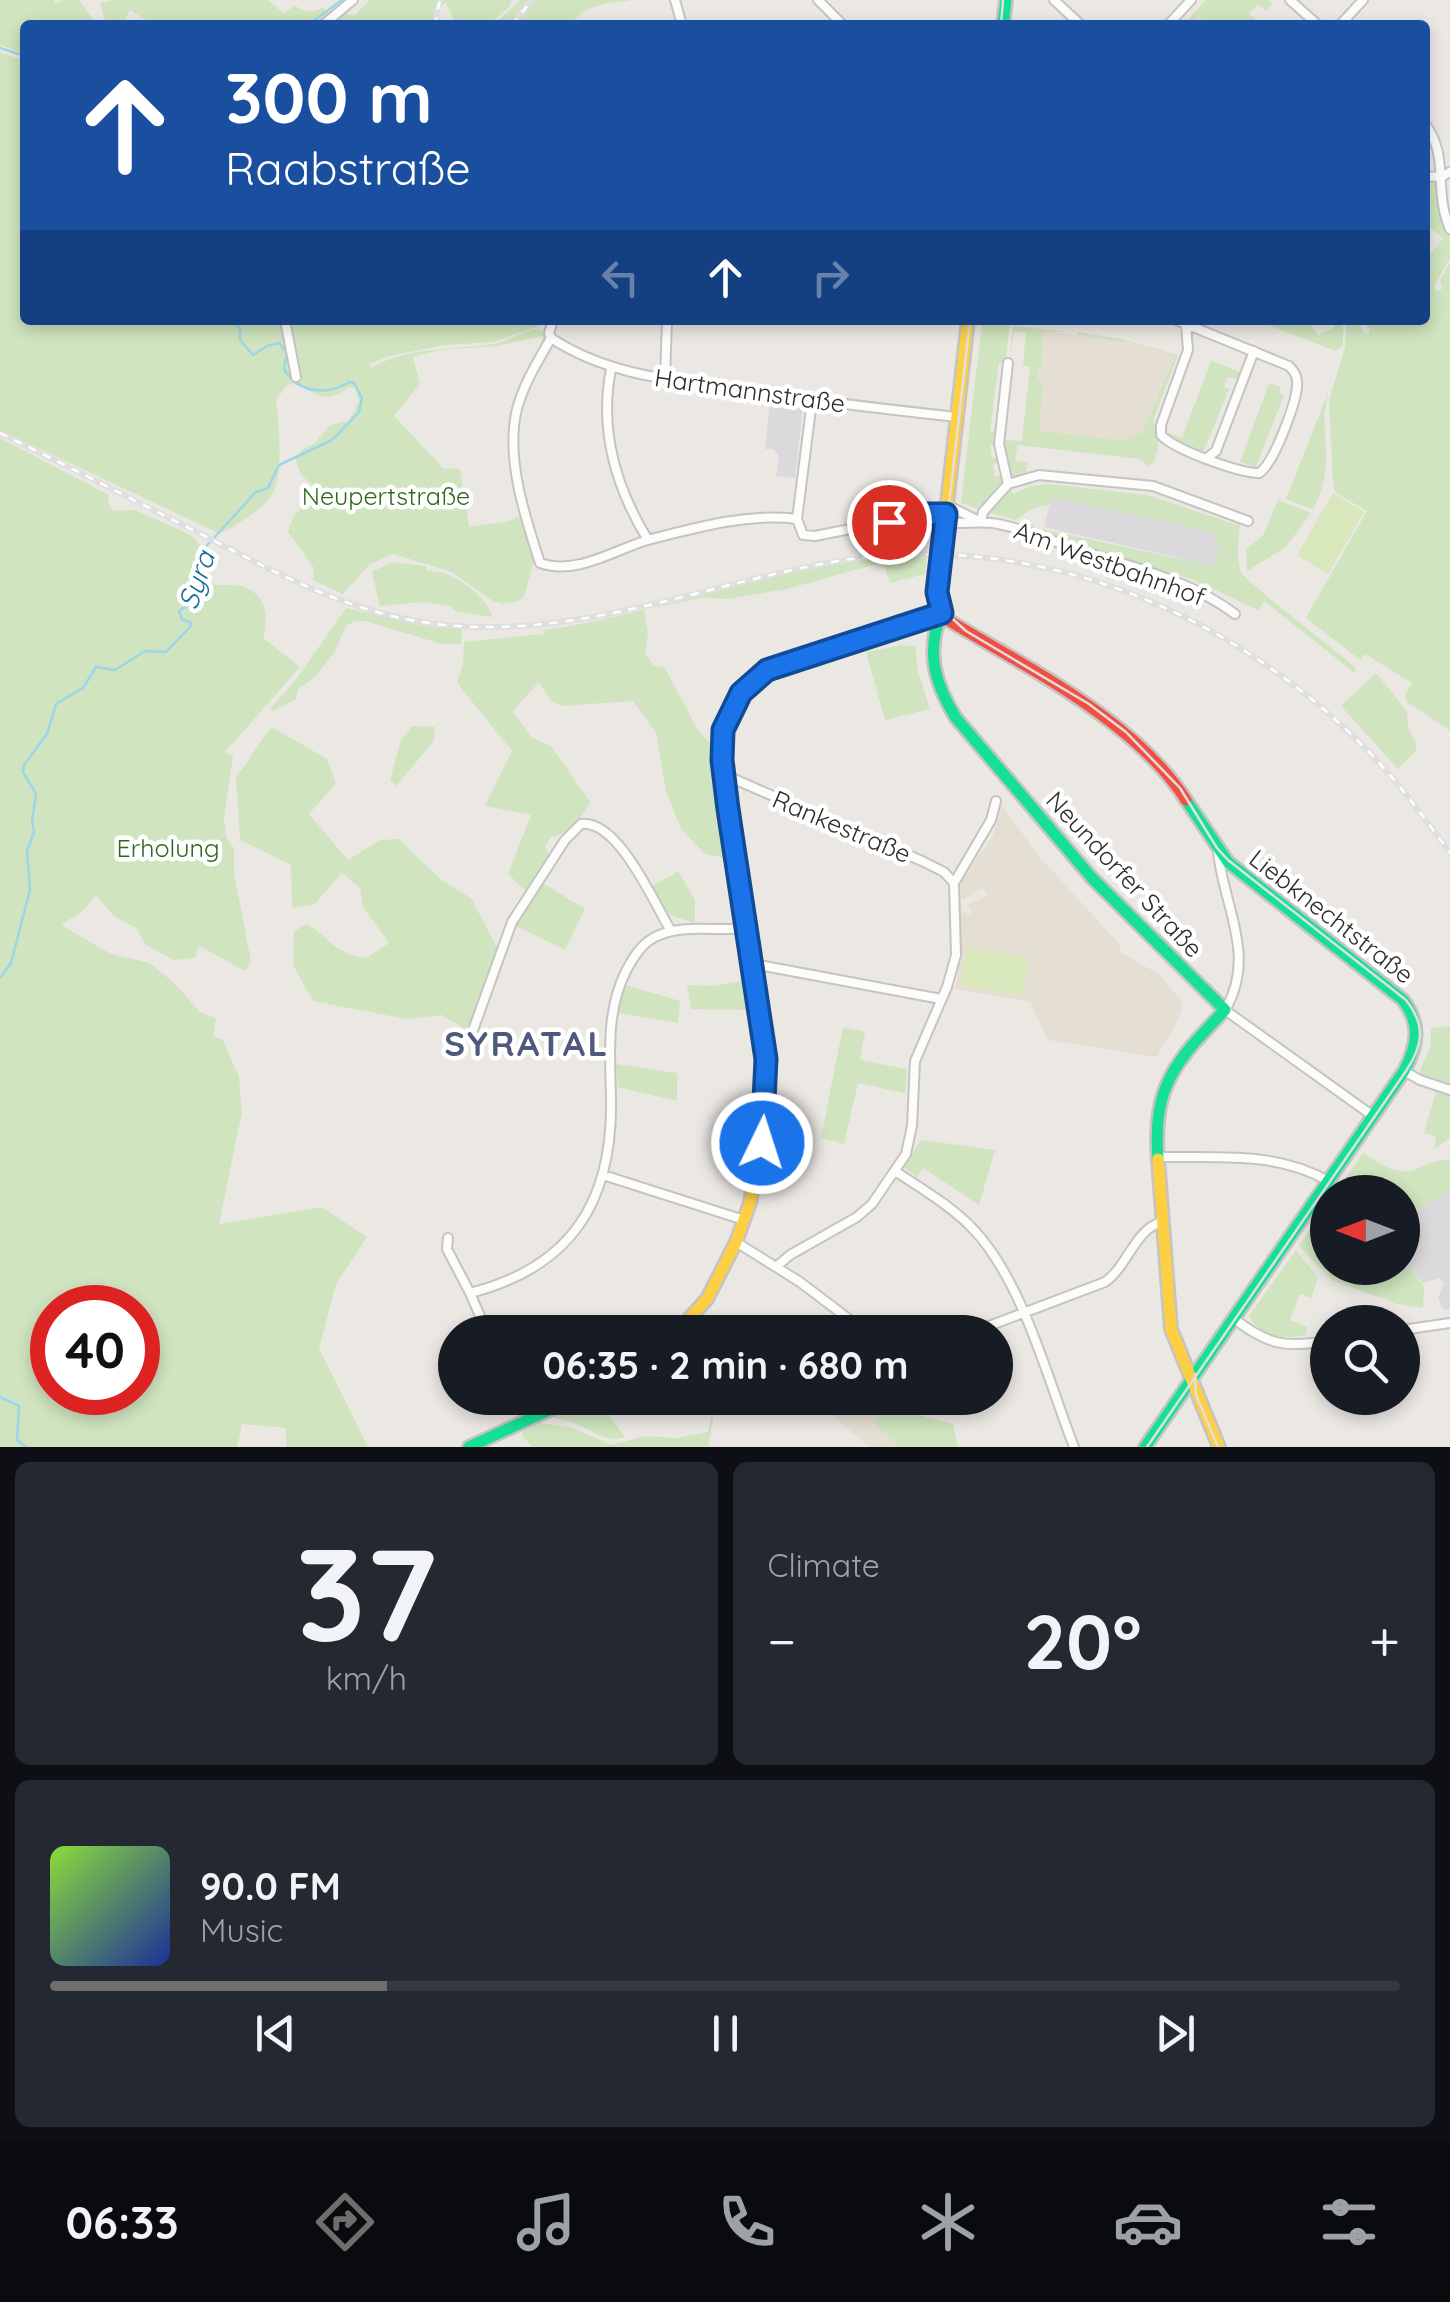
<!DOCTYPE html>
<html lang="en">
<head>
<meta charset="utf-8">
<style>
	body { margin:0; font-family:Quicksand,sans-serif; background:#242831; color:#f1f3f6; height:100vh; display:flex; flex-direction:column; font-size:38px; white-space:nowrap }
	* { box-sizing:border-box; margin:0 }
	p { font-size:32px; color:#9ea1a6 }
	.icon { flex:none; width:55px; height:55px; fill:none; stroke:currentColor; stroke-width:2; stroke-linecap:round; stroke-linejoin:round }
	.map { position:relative; height:1447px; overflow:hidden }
	.side { display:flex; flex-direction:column; gap:15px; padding:15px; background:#0d0f14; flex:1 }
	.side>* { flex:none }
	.hud { position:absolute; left:20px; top:20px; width:1410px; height:305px; border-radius:10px; box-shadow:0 5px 15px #0003; background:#1a4fa0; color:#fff; overflow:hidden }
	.needle { width:65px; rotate:270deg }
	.buttons { position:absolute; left:1310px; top:1175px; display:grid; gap:20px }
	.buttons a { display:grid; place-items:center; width:110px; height:110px; border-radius:50%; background:#171b24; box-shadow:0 5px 15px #0003; font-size:50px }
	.speed { position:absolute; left:30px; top:1285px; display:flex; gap:20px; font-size:50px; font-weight:700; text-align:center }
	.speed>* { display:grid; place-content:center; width:130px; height:130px; border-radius:50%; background:#171b24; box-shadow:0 5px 15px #0003; line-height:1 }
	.speed .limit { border:15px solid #d22; background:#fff; color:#111 }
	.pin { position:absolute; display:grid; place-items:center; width:85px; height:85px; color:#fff; margin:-42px; border:5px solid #fff; border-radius:50%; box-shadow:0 2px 10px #0007 }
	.me { position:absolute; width:110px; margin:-55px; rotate:4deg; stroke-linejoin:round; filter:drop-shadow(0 0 8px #0008) }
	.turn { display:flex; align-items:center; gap:35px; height:210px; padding:0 40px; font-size:45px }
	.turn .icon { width:130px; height:130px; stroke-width:2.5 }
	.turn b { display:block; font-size:70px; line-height:85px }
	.lanes { display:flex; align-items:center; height:95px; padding:0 40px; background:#0003; justify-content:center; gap:50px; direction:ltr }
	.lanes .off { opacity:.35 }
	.big { font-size:75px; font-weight:700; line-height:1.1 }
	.side .card { flex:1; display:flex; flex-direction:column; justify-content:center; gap:15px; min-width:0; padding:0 35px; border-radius:15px; background:#242831 }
	.side .dial { align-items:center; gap:0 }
	.dial b { font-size:130px; line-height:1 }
	.song { display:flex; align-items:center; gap:30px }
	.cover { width:120px; height:120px; border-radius:15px; background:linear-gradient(135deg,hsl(90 70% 55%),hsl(230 70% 35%)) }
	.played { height:10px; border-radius:5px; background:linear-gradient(90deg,#706e6d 25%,#363941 25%) }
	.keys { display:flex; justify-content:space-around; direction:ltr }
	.heat { display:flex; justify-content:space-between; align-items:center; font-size:55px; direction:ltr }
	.side .tiles { flex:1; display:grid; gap:15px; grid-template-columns:1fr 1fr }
	.card:last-child { grid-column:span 2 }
	.trip { position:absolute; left:438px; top:1315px; width:575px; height:100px; border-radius:50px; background:#171b24; box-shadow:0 5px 15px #0003; font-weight:700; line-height:100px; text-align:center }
	.dock { display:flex; height:160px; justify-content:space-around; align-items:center; background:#090b0e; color:#9ea1a6 }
	.dock .icon { width:70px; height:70px }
	.dock .active { color:#706e6d }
	.dock b { font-size:45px; color:#f1f3f6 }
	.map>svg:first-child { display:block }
	.industrial { fill:#dbd9db }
	.education { fill:#e5dfd3 }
	.green { fill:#cfe4bf; fill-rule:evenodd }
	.pitch { fill:#d9e7bd }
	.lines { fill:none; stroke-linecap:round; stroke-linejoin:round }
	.stream { stroke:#9dd6e8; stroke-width:2.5 }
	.street-casing { stroke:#c5c4c3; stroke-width:12 }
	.fast-casing { stroke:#c5c4c3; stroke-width:16 }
	.slow-casing { stroke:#c5c4c3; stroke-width:16 }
	.jam-casing { stroke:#c5c4c3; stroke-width:16 }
	.street { stroke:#fcfcfb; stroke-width:8 }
	.fast { stroke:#16e098; stroke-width:11 }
	.slow { stroke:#ffcf43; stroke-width:11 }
	.jam { stroke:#f24e42; stroke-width:11 }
	.tram { stroke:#dfdfe0; stroke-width:2.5 }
	.rail-casing { stroke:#dfdfe0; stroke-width:6 }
	.rail { stroke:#fff; stroke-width:2.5; stroke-dasharray:8; stroke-linecap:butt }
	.jam-bridge-casing { stroke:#c5c4c3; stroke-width:16; stroke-linecap:butt }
	.jam-bridge { stroke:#f24e42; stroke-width:11 }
	.route-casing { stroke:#114b97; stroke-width:25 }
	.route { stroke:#1a73e8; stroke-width:18 }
	.labels { text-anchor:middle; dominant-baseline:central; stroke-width:9; stroke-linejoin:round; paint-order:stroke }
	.street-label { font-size:25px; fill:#2d2d2d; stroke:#fff }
	.park-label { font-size:25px; fill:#31681f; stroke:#fff }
	.water-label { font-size:28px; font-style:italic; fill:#157099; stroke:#fff }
	.district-label { font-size:35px; font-weight:bold; letter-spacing:2.5px; fill:#4f597c; stroke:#fff }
</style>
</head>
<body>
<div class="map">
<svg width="1450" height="1447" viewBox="0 0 1450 1447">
	<rect width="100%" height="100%" fill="#ebe8e4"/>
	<path class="industrial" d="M770 400 803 407 795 478 776 476 779 456 773 449H765Z
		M1052 497 1213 532 1220 544 1214 566 1044 527Z
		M1450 1191V1309L1443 1310 1438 1298 1444 1283 1440 1278 1423 1283 1412 1269 1402 1272 1403 1218Z"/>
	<path class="education" d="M1043 331 1110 339 1175 354 1143 432 1121 440 1038 431 1043 383 1037 380 1038 368H1042Z
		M1002 805 1037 854 1122 947 1118 951 1157 973 1180 998 1182 1009 1178 1020 1157 1057 1048 1040 1030 1002 955 989 962 949 957 930 959 915 963 911 969 915 972 911 967 906 987 895 982 888 965 899H960L961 883 993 835Z
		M813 1398H887L890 1400 875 1422 899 1447H869Z"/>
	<path class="green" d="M0 0H54L56 4 62 0H79L97 25H25V54L0 45Z
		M113 0H268L283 13 295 6 308 12 324 8 333 16 341 12 354 16 370 0H511L510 6 488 25H456L446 3 436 7V25H153L130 10 125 19 106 23 100 3Z
		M520 0H631C607 4 585 3 571 25H494Z
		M1206 0H1268L1273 4 1266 11 1258 4 1249 14 1261 25H1208L1202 20 1196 25 1201 15 1192 25H1183Z
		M0 52 25 61V320H282L283 328 288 320H535L539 326 493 342 446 345 389 356 369 364 371 368C408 346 454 350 494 344 510 341 522 330 539 329L545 333 542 346V336L496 346 440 350 413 357 420 384 394 416 443 468 460 469 469 527 509 521 523 515 535 557 524 596 519 601 502 604 491 600 452 572 393 554 370 564 343 594 313 580 314 568 288 532 293 517 317 489 301 475 295 458 303 449 314 444 330 425 349 421 359 401 355 388 348 387C323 411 311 384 288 384L276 400C279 421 284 478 271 496 261 510 240 522 226 531L218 533 0 430Z
		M1425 181 1438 184 1439 210 1450 234V258L1434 287 1437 291 1442 289 1440 281 1450 262V731L1407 702 1405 695 1412 683 1365 654 1360 660 1306 618 1367 511 1336 493 1333 485 1329 400 1345 348 1347 320H1357L1365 334 1369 333V328L1362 320H1425V262L1443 238 1430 228 1425 231Z
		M1255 320H1307L1318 335 1333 328 1337 320H1343V345L1335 351Z
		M982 323 1010 326 1005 363H999L990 431 997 433 996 445 990 446 992 458 998 457 999 462 993 464 995 476H1001L1002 481 979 509 961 503Z
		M1013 326 1071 332H1043L1042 368 1038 369 1037 380 1043 382 1039 431 1121 440 1143 432 1175 355 1131 343 1078 335V332L1121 339 1178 355 1153 421C1161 434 1160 448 1153 463L1149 466 1139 459 1018 445 1015 460 1027 462 1026 473 1009 477 1002 434H1005V440L1022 441 1030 367 1023 365 1026 332H1014L1009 359Z
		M1211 361 1243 373 1240 380 1228 377 1224 387 1229 389 1203 453 1167 440 1169 433 1182 438Z
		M1269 383 1281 387 1279 393 1284 395 1256 467 1240 462Z
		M1329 390C1316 437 1339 460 1313 510L1286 499Z
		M0 438 109 495 108 503 114 511 135 510 191 535 200 545 197 553 202 558 203 577C215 590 225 582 241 586 267 593 269 617 263 638L300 667 225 752 233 756 224 818 226 837 234 848V872L251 962 245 971 199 946 195 958 173 960 146 945 136 928 114 916 96 895 83 911 61 925 111 954 150 963 174 983 200 1012 216 1018 213 1036 223 1040 239 1077 242 1112 219 1224 322 1207 367 1237 336 1284 319 1348 368 1447H286V1428L242 1424 237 1447H0ZM52 1308H138V1392H52Z
		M1049 484 1147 495 1237 525 1240 518C1240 534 1235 556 1241 572 1245 581 1339 653 1354 666L1356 674 1264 601 1258 610 1192 579 1024 528 1030 523 1037 528 1213 566 1220 544 1213 532 1052 497 1049 505 1034 508 1015 520 988 512 1010 489 1014 494 1030 486Z
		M1278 500 1311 513 1286 547 1247 571 1246 550 1263 535Z
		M898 557 927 558 925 574 890 583 883 562 787 589 726 599 705 597 644 610 648 632 645 653 654 666 665 668 699 732 711 744 724 858 704 853 681 829 666 791 656 733 633 701 562 706 551 701 539 682 513 711 531 737 551 746 590 802C581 819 570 833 551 837L545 846 551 858 527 892 508 874 531 815 485 806 512 751 457 683 463 663 464 642 543 634 545 630C663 613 778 565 898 557Z
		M391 562 426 566 427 571C451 569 485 594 493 617L457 612 450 606 424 602 380 606 372 572Z
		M346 608 420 625 462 629 461 644H442L365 621H355L346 626 334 653 316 676 298 689 296 699 273 711 270 709 295 681Z
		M902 645 916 647 917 669 930 709 885 720 866 652Z
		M1376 673 1407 711 1408 728 1416 743V751L1398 769 1341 706Z
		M412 726 435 727 434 741 396 786 390 780 401 740Z
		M272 727 327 759 336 783 309 814 348 860 380 840 399 839 441 880 471 898 500 953 472 1033 442 1015 406 1019 313 1001 293 965 294 931 307 924C333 940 333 953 366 958L389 943 363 907 360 888 342 873 315 904 292 908 291 865 240 840 236 776C251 761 258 741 272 727Z
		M678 871 695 900V923L670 915 651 887Z
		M541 882 585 909 565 950 516 926Z
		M744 981 749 1010 691 1009 687 985 712 986Z
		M626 985 680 1001 678 1023 617 1013Z
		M1450 1026V1086L1422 1075 1420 1070 1431 1046V1028Z
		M843 1027 865 1032 860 1060 907 1069 905 1093 858 1083 844 1144 821 1138Z
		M616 1064 677 1073V1101L618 1087Z
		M1437 1088 1450 1093V1138L1434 1149 1436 1137 1424 1133Z
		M921 1140 995 1150 979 1205 923 1168 917 1177 904 1167Z
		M1363 1153C1376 1161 1394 1174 1410 1171 1425 1168 1433 1158 1450 1160V1191L1403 1218 1402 1192H1336Z
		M1327 1204 1328 1268H1401L1403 1271 1412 1269 1424 1287 1423 1308 1397 1304 1332 1280 1299 1246Z
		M1296 1250 1318 1278 1311 1298 1300 1294 1290 1320 1307 1327V1335C1283 1339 1263 1340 1249 1316Z
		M582 1398H600L603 1407 625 1437C603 1444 591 1428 571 1422 561 1419 556 1420 548 1414Z
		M715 1398H724L725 1403 714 1414 708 1447H532L522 1435 524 1429 535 1422 573 1428 611 1445 645 1436 677 1438 708 1432Z
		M890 1400 910 1413 953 1424 958 1447H899L874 1422Z"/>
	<path class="pitch" d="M1333 493 1364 512 1328 574 1297 555Z
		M966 948 1028 957 1023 995 961 986Z"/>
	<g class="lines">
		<path class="stream" d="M308 25 342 0
			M0 48 25 56
			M0 978 11 963 30 890 27 851 34 832 32 821 36 794 23 772 24 765 47 734 56 704 83 688 96 667 115 670 145 651 166 652 190 627 191 623 182 619 179 611 192 603 200 553 256 492 268 488 279 465 332 440 359 412 362 398 354 383 349 382C327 396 298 393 284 369L287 353 279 343 267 346 253 355 240 340V329L233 320
			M0 1397 19 1406 17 1440 26 1447"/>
		<g class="street-casing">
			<path id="street" d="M675 0 682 25
				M818 0 843 25
				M1054 0 1081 25
				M1290 0 1318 25
				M323 25 353 0
				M1168 25 1191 0
				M1340 25 1363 0
				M1425 124C1450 157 1433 191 1450 229
				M1425 177 1443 176 1450 172
				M285 320 296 377
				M553 320 549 333 551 338C538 361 524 383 517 409 505 457 525 517 540 563 577 576 615 549 651 539 699 527 748 513 797 519
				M1176 320 1289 366C1295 372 1298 377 1297 387 1295 405 1274 464 1259 473 1239 473 1175 450 1161 435V425L1188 350 1186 325
				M551 338C607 375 671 380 735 389 809 400 883 409 957 417
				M611 369C599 430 616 488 648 540
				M665 379 667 320
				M812 401 797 519 803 535 815 536 926 514 946 515
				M1207 458 1216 451 1254 351
				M1008 484 999 444 1008 363
				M947 505 981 522
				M945 522C963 525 980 520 998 524 1025 529 1052 541 1079 550 1132 567 1190 580 1235 614
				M981 522 983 512 1008 484 1039 475 1153 486 1248 521
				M724 780 734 779 922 861 944 872 954 883
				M1218 852C1224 908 1257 956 1225 1010L1373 1116
				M753 966H764L941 999
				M472 1033 512 922 565 840 581 824C618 819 654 903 671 931
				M1404 1071 1420 1080 1450 1090
				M1157 1157C1216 1158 1276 1151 1328 1181
				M895 1171C922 1189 953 1207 975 1231 1023 1283 1048 1380 1074 1447
				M603 1175 744 1220
				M448 1238 447 1249 470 1293
				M736 1242 800 1282 866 1332
				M776 1267 790 1255 857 1217 872 1204 906 1154 912 1126 915 1061 947 987 956 955 954 883 991 820 996 801
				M1233 1318C1268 1345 1284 1348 1328 1341
				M1402 1330 1450 1323
				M487 1332 470 1293C572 1267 613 1201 611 1098 610 1054 606 1011 626 971 633 958 641 944 655 937 682 923 716 932 745 928
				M602 1332H610
				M973 1332 1105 1282C1127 1267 1135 1230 1161 1222"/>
		</g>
		<g class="fast-casing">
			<path id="fast" d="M1003 25 1006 0
				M942 613C925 651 935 684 956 718L1092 878 1225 1010C1177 1060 1152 1085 1158 1159
				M731 816C721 755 712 712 767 670L942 613
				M469 1447 575 1398
				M1145 1447 1404 1071C1418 1045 1421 1024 1403 1000L1228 862 1186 800"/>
		</g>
		<g class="slow-casing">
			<path id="slow" d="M944 530 968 320
				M1158 1159 1171 1329 1219 1447
				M677 1332 707 1299 736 1242 750 1203 766 1111 760 1008 731 816"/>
		</g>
		<g class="jam-casing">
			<path id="jam" d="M939 569 937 598 948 620C1026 667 1136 721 1186 800"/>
		</g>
		<use href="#street" class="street"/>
		<use href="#fast" class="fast"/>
		<use href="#slow" class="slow"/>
		<use href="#jam" class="jam"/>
		<path class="tram" d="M1001 25 1003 0
			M970 320 940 583 943 610 966 631 1089 704 1126 732 1180 788 1217 848 1228 860 1406 1000C1426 1025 1423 1046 1406 1071L1147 1447
			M1195 1374 1196 1395 1218 1447"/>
		<g class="rail-casing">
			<path id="rail" d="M438 25 436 17 440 0
				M512 25 532 0
				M0 433C70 467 139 503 209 538 289 580 365 620 457 626 582 635 701 587 821 564 1020 525 1224 605 1364 747 1396 779 1423 816 1450 853"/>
		</g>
		<use href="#rail" class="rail"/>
		<g class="jam-bridge-casing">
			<path id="jam-bridge" d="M939 569 944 530"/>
		</g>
		<use href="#jam-bridge" class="jam-bridge"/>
	</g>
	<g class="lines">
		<g class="route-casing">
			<path id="route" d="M762 1143 766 1059 728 809 722 760 723 730 741 693 767 670 942 613 937 592 946 514H926L889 522"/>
		</g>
		<use href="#route" class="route"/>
	</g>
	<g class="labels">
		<g class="street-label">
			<text transform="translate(750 390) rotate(8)">Hartmannstraße</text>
			<text transform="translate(1110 563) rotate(20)">Am Westbahnhof</text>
			<text transform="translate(842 826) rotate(23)">Rankestraße</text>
			<text transform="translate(1125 874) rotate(47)">Neundorfer Straße</text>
			<text transform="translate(1332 916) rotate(38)">Liebknechtstraße</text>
		</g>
		<g class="park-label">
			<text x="386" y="495">Neupertstraße</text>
			<text x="168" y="847">Erholung</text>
		</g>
		<g class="water-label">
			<text transform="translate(196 580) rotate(-71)">Syra</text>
		</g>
		<g class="district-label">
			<text x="527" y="1043">SYRATAL</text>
		</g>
	</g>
</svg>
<div class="buttons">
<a><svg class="needle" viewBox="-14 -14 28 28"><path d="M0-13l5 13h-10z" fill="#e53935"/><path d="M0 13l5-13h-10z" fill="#9ea1a6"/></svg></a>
<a><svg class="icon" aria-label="search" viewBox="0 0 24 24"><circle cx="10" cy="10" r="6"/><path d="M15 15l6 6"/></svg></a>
</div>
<div class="speed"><div class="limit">40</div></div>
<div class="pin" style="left:889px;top:522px;background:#d93025"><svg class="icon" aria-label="arrive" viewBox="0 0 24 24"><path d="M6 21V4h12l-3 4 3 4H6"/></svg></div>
<svg class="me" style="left:762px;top:1143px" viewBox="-20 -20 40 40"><circle r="17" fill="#1a73e8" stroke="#fff" stroke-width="3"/><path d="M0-11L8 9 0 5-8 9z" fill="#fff"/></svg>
<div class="trip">06:35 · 2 min · 680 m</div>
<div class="hud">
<div class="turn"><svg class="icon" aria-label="ahead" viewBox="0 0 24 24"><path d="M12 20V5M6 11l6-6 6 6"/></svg><div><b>300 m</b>Raabstraße</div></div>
<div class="lanes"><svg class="icon off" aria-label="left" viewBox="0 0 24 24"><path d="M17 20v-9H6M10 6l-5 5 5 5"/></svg><svg class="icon" aria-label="ahead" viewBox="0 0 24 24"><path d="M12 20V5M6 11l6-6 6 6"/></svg><svg class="icon off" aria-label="right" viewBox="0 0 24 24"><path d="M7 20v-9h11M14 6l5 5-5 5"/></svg></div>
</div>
</div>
<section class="side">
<div class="tiles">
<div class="card dial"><b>37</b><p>km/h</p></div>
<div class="card"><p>Climate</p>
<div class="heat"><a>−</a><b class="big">20°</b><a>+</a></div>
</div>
<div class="card">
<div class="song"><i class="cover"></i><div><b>90.0 FM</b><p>Music</p></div></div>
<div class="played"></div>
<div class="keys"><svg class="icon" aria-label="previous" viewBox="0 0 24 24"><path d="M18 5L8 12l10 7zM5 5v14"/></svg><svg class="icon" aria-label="pause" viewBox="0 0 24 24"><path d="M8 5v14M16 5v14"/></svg><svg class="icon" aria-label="next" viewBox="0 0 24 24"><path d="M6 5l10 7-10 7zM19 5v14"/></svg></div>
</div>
</div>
</section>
<nav class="dock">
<b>06:33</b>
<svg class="icon active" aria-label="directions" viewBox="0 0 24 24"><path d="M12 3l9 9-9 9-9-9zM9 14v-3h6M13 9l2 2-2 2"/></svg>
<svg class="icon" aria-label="music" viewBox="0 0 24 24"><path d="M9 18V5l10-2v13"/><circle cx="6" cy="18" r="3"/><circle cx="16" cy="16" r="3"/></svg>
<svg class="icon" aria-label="phone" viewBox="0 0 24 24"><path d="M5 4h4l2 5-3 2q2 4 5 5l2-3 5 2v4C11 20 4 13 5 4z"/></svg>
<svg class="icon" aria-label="climate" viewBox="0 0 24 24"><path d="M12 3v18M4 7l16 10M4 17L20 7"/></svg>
<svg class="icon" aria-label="car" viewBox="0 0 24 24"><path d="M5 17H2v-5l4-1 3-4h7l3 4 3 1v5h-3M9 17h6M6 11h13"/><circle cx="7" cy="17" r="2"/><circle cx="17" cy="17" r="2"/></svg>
<svg class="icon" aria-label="filters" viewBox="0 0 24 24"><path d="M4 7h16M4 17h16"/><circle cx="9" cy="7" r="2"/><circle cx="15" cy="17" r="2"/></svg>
</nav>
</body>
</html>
